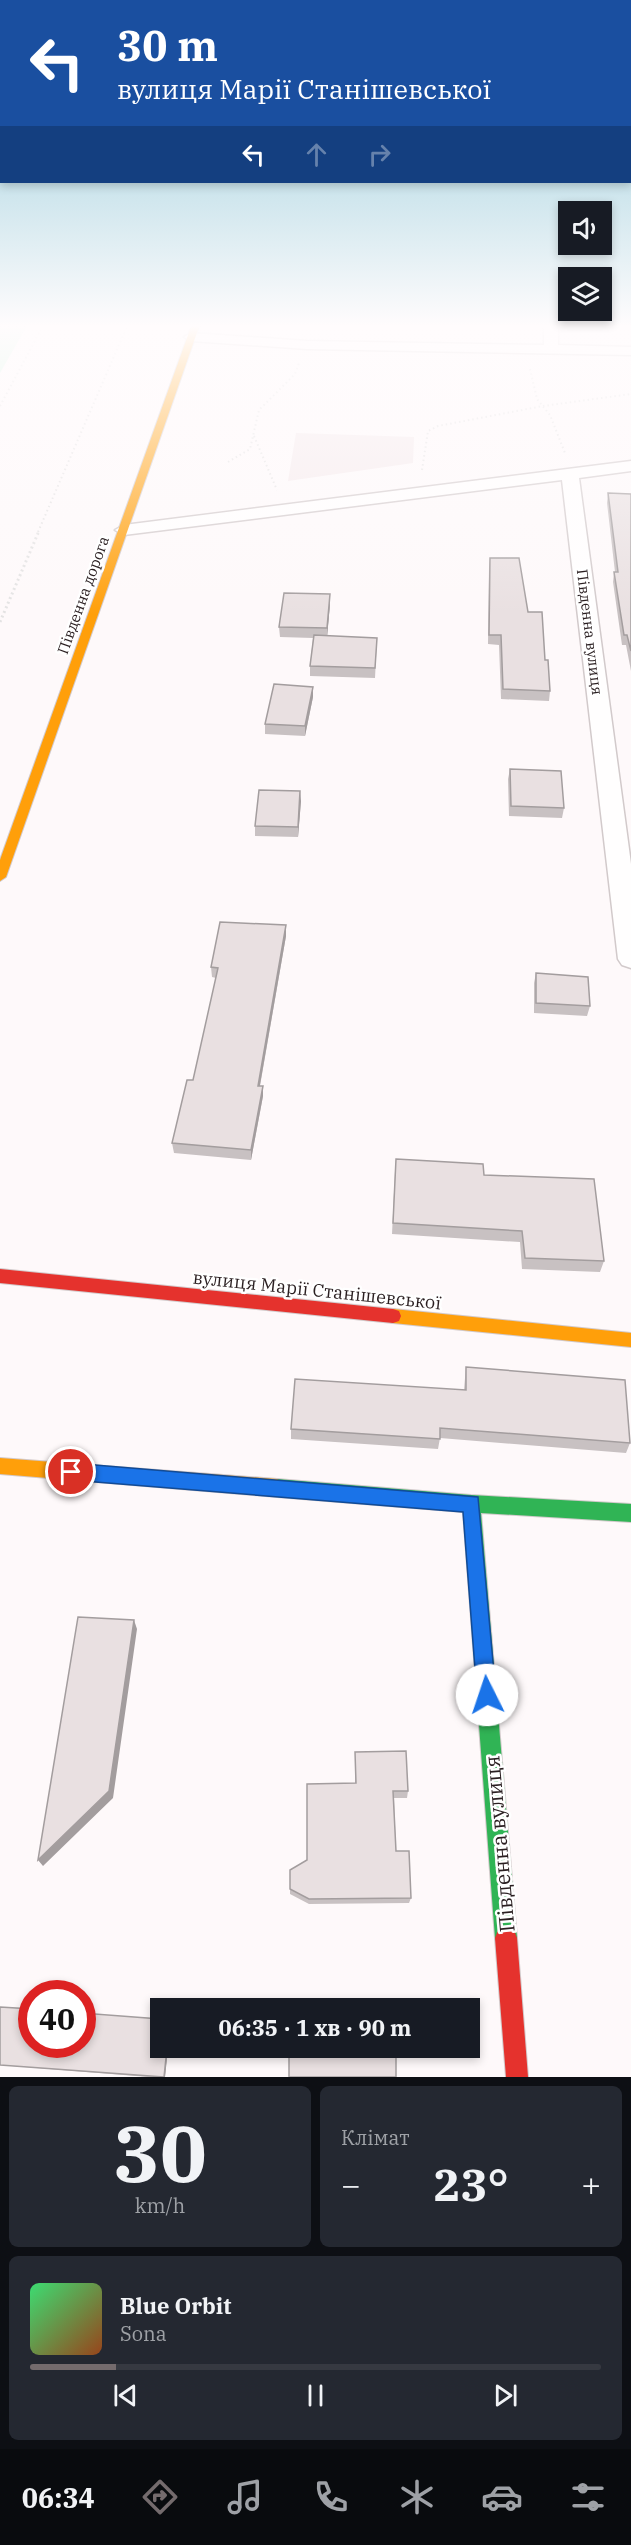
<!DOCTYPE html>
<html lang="uk">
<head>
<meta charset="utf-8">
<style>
	body { margin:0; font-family:"IBM Plex Serif",serif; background:#242831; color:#f1f3f6; height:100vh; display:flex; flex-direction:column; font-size:22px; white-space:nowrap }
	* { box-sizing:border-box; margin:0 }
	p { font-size:20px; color:#9ea1a6 }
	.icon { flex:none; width:33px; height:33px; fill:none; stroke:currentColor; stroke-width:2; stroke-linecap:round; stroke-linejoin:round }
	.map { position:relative; height:2077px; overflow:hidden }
	.panel { display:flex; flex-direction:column; gap:9px; padding:9px; background:#0d0f14; flex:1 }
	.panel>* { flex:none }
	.hud { position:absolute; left:0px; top:0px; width:632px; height:183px; box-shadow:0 3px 9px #0003; background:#1a4fa0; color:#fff; overflow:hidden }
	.buttons { position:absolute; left:558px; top:201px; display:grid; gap:12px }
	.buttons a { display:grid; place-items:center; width:54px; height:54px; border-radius:0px; background:#171b24; box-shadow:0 3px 9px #0003; font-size:30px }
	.speed { position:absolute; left:18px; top:1980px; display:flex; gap:12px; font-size:30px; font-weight:700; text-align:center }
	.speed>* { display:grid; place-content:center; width:78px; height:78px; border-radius:50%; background:#171b24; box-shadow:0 3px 9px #0003; line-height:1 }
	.speed .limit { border:9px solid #d22; background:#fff; color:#111 }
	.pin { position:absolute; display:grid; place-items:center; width:51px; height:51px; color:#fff; margin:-26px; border:3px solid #fff; border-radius:50%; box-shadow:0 2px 6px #0007 }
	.me { position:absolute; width:66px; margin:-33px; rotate:356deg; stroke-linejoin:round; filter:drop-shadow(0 0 4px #0008) }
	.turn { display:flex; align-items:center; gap:21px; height:126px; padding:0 18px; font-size:27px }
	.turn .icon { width:78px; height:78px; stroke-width:2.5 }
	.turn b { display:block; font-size:42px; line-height:51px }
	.lanes { display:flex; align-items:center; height:57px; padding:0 18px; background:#0003; justify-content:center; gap:30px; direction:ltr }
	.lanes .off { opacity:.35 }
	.big { font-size:45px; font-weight:700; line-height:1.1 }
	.panel .widget { flex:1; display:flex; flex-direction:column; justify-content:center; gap:9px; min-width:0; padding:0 21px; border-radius:9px; background:#242831 }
	.panel .dial { align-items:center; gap:0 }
	.dial b { font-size:78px; line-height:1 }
	.song { display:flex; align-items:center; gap:18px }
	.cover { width:72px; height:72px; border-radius:9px; background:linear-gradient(135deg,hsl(140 70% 55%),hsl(20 70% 35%)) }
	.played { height:6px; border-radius:3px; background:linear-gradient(90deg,#746b6d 15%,#363941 15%) }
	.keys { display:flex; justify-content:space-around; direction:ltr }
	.heat { display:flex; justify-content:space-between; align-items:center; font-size:33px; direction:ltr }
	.panel .tiles { flex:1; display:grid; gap:9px; grid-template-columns:1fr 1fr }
	.widget:last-child { grid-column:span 2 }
	.trip { position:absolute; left:150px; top:1998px; width:330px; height:60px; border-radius:0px; background:#171b24; box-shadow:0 3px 9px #0003; font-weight:700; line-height:60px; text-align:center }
	.tabs { display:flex; height:96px; justify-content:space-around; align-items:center; background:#090b0e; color:#9ea1a6 }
	.tabs .icon { width:42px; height:42px }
	.tabs .current { color:#746b6d }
	.tabs b { font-size:27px; color:#f1f3f6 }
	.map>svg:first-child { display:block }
	.built { fill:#f5eaec }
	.green { fill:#caf5dd }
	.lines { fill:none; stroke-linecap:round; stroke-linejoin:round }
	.street-casing { stroke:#d2cacb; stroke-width:3 }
	.fast-casing { stroke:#d2cacb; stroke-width:2 }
	.slow-casing { stroke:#d2cacb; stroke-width:2 }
	.jam-casing { stroke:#d2cacb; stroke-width:2 }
	.path-far1 { stroke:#e4e3e3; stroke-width:2; stroke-dasharray:1.5 3; stroke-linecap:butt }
	.path { stroke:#e4e3e3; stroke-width:3; stroke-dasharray:2 3; stroke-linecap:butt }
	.street { fill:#fffefe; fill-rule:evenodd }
	.fast { fill:#30b455; fill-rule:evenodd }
	.slow { fill:#ff9f0a; fill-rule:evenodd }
	.jam { fill:#e5322d; fill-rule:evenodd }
	.wall { fill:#c8c1c2 }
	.shaded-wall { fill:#a39d9e }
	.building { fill:#e9e0e1; stroke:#a39d9e; stroke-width:1.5 }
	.route { fill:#1a73e8; stroke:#114b97; stroke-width:1.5 }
	.labels { text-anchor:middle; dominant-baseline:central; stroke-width:5; stroke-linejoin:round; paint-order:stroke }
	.far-street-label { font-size:15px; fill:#2a1f21; stroke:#fff }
	.street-label { font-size:18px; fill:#2a1f21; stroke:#fff }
	.near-street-label { font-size:21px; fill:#2a1f21; stroke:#fff }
</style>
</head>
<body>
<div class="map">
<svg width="631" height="2077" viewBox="0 0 631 2077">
	<rect width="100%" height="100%" fill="#fef9fa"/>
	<path class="built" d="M296 433 414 437 413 463 288 481Z"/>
	<path class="green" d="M0 324H28L0 373Z"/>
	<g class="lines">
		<g class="street-casing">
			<path id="street" d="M544 324H558V345L631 347V355L307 349 191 341 184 337 191 333 307 341 544 345Z
				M631 461V471L579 478 631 864V968L622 965 618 959 562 480 124 535 115 530 124 525Z"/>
		</g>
		<g class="fast-casing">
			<path id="fast" d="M277 1479 471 1495 631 1504V1522L481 1513 517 1938 514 1946 506 1949 498 1946 495 1938 463 1512 277 1497 271 1494 268 1488 271 1482Z"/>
		</g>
		<g class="slow-casing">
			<path id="slow" d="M192 324H200L6 877 0 881V860Z
				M393 1309 631 1333V1347L393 1323 387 1321 385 1316 387 1311Z
				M0 1458 277 1479 283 1482 286 1488 283 1494 277 1497 0 1474Z"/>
		</g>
		<g class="jam-casing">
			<path id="jam" d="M0 1269 393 1309 399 1311 401 1316 399 1321 393 1323 0 1283Z
				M506 1927 514 1930 517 1938 528 2077H506L495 1938 498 1930Z"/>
		</g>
		<path class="path-far1" d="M530 369 537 399 550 415 565 453
			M0 406 44 324
			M254 436 277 490
			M228 462 250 449 259 410 295 374 299 363
			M422 470 428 431 438 426 543 406 631 394
			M38 532 128 324"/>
		<path class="path" d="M0 622 39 531"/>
		<use href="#street" class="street"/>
		<use href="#fast" class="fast"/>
		<use href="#slow" class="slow"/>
		<use href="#jam" class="jam"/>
	</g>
	<path class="wall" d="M497 324H532L531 326Z
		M599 324H631V326H602Z
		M608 493 631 494V671L626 645H622L613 582 614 572H615L607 503Z
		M490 558 528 612 545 660 550 691 549 701 501 699 499 645 488 644 489 567Z
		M330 604 327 636 377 638 375 678 310 676V666L313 638 280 637 279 627Z
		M313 697 305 736 265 734V724Z
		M510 769 564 808 562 818 509 816 508 779Z
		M301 801 298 837 255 836V826Z
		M286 925V936L260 1086H263V1096L251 1160 174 1153 172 1143 193 1080 216 978 212 977 211 967Z
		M536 973 590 1006 587 1016 534 1013V983Z
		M395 1171 484 1175 604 1261 600 1272 522 1269 520 1242 392 1234Z
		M466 1367 630 1443 626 1453 440 1438 438 1449 291 1439V1429L464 1390 465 1378Z
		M355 1752 408 1791 407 1798H394L396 1851 411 1898 409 1903 309 1904 290 1894V1889L355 1783Z
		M0 2007 160 2048H168L165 2077H148L0 2065Z"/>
	<path class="shaded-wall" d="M330 594V604L327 638V628Z
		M313 687V697L305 736V726Z
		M300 791 301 801 298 837V827Z
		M286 925V936L258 1096V1086Z
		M263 1086V1096L251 1160V1150Z
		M134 1620 137 1629 113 1798 43 1866 38 1860Z
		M167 2048H168L165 2077H164Z"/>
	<path class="building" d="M608 493 631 494V651L627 635H624L614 572H618Z
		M490 558H519L528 612H542L545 660H548L550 691 503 689 501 635H489Z
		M284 593 330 594 327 628 279 627Z
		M314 635 377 638 375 668 310 666Z
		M274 684 313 687 305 726 265 724Z
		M510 769 561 771 564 808 511 806Z
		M259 790 300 791 298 827 255 826Z
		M220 922 286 925 258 1086H263L251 1150 172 1143 187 1080H193L218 968 211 967Z
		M536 973 588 977 590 1006 536 1003Z
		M396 1159 483 1164 484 1175 594 1179 604 1261 525 1258 522 1231 393 1223Z
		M466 1367 625 1380 630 1443 440 1428V1439L291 1429 295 1379 466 1390Z
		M78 1617 134 1620 109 1791 38 1860Z
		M406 1751 408 1791H393L396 1851H409L411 1898 309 1899 290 1889V1870L307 1860V1784L356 1783 355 1752Z
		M0 2007 32 2009V2044H82V2013L160 2019V2048H167L164 2077 0 2065Z
		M289 2048H396V2077H289Z"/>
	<linearGradient id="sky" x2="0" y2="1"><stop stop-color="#87c5d6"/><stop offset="0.53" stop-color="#fffcfd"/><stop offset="1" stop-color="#fffcfd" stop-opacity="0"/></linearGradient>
	<rect width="631" height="615" fill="url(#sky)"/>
	<path class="route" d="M71 1463 478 1497 496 1695 494 1702 487 1705 480 1702 477 1695 463 1512 71 1480 64 1478 62 1472 64 1465Z"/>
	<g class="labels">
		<g class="far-street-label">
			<text transform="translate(83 595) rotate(-70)">Південна дорога</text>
			<text transform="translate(590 632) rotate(83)">Південна вулиця</text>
		</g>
		<g class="street-label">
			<text transform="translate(317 1290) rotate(6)">вулиця Марії Станішевської</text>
		</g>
		<g class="near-street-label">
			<text transform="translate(499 1844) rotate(-95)">Південна вулиця</text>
		</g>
	</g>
</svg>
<div class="buttons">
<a><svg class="icon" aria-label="sound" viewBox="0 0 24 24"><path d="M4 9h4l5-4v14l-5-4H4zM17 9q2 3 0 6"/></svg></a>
<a><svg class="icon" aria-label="layers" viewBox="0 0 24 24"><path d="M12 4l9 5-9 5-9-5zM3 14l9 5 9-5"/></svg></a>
</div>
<div class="speed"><div class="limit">40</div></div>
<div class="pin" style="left:71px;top:1472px;background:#d93025"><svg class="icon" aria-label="arrive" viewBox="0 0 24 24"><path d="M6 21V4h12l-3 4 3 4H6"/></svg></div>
<svg class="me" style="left:487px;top:1695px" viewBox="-20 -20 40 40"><circle r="19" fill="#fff"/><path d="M0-13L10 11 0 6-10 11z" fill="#1a73e8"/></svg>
<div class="trip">06:35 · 1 хв · 90 m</div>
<div class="hud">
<div class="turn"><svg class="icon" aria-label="left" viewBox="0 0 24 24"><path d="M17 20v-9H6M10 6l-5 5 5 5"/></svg><div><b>30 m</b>вулиця Марії Станішевської</div></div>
<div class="lanes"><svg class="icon" aria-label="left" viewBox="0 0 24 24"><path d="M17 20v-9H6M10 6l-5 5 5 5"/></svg><svg class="icon off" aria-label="ahead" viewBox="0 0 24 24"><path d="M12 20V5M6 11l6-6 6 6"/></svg><svg class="icon off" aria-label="right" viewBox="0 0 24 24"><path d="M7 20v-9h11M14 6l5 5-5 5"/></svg></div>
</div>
</div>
<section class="panel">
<div class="tiles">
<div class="widget dial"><b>30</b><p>km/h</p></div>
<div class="widget"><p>Клімат</p>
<div class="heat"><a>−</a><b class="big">23°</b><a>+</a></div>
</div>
<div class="widget">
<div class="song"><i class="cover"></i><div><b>Blue Orbit</b><p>Sona</p></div></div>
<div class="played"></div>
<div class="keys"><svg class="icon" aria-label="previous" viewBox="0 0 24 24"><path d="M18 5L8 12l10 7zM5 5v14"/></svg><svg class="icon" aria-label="pause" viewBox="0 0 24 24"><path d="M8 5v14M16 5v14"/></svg><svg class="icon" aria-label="next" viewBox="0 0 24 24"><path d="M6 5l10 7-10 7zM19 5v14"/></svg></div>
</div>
</div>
</section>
<nav class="tabs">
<b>06:34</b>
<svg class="icon current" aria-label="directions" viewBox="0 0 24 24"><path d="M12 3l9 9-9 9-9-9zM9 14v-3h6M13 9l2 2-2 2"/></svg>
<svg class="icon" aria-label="music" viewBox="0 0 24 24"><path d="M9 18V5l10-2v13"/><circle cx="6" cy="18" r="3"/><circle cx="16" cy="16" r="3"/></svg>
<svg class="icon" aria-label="phone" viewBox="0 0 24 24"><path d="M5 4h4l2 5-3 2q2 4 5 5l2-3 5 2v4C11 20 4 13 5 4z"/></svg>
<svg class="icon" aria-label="climate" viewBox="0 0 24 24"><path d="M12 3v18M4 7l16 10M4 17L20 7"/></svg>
<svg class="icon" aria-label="car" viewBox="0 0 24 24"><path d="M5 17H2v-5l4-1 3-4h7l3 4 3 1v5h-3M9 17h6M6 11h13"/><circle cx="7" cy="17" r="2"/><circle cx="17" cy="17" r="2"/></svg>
<svg class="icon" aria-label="filters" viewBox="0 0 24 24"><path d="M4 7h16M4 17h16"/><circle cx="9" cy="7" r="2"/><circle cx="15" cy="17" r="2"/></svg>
</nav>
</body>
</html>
